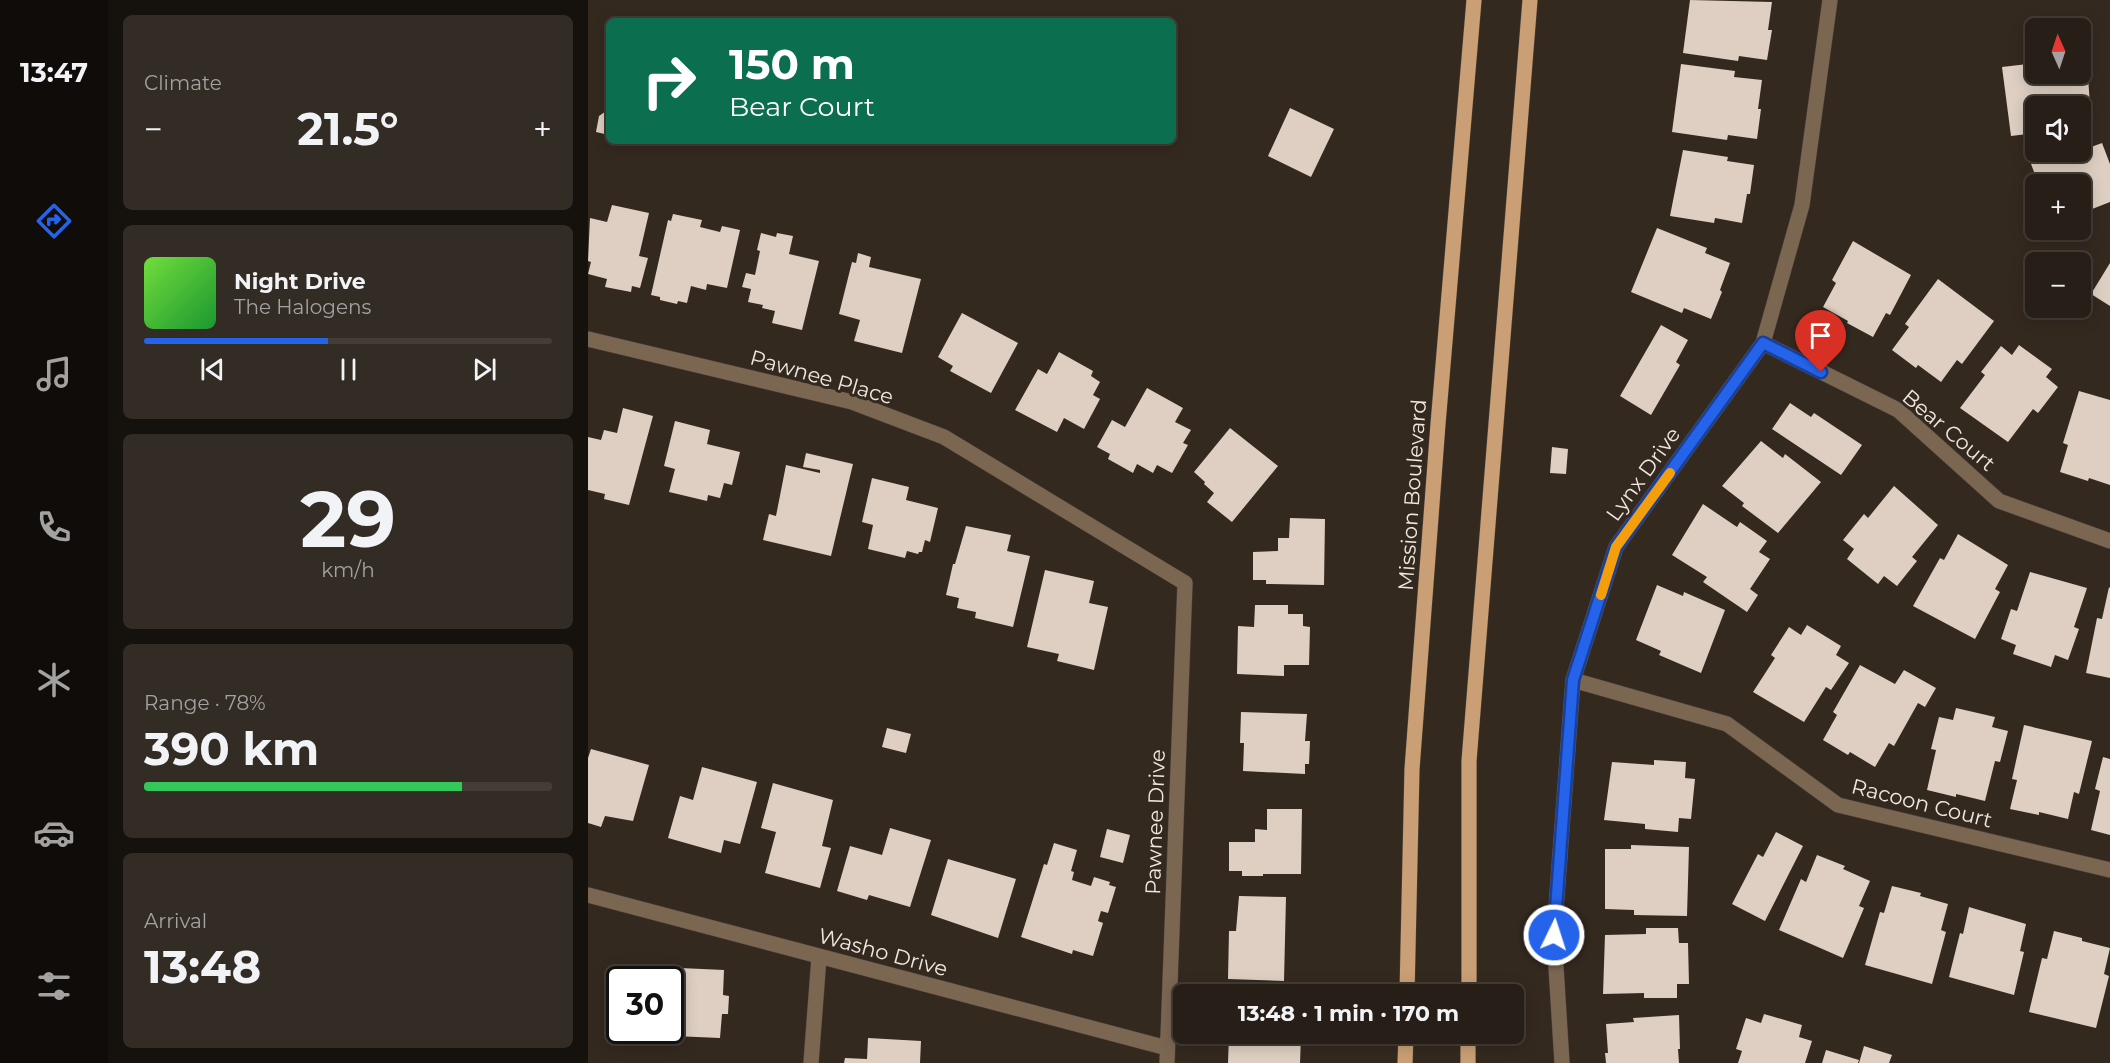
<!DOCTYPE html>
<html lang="en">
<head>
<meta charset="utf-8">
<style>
	body { margin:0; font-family:Montserrat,sans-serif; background:#332c24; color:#f1f3f6; height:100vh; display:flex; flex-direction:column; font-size:22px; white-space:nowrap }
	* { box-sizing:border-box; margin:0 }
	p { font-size:20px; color:#a4a2a1 }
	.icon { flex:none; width:33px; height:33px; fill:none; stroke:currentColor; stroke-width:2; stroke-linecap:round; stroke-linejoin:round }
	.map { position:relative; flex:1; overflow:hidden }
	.sheet { display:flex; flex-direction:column; gap:15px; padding:15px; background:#15110d; width:480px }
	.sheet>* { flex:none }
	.hud { position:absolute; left:18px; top:18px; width:570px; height:126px; border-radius:9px; box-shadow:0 3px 15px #0003,0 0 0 2px #433d36; background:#0b6e4f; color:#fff; overflow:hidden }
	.needle { width:39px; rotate:357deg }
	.fabs { position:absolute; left:1437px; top:18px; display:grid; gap:12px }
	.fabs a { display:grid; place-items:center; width:66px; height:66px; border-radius:9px; background:#271f17; box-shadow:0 3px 15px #0003,0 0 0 2px #433d36; font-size:30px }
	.speed { position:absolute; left:18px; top:966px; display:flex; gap:12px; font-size:30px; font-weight:700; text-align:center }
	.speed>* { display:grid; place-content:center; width:78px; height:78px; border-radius:50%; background:#271f17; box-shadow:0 3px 15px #0003,0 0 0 2px #433d36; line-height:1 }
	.speed .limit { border:3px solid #111; border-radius:9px; background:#fff; color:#111 }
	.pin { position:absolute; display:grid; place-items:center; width:51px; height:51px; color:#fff; margin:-62px -26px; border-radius:50% 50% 50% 0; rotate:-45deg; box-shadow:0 0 6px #0007 }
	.pin .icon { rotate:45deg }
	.me { position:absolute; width:66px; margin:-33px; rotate:4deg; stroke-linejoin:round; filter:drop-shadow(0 0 4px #0008) }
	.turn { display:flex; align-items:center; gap:21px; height:126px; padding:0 24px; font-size:27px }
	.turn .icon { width:78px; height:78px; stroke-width:2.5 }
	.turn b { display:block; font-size:42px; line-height:51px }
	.big { font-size:45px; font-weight:700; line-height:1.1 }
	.sheet .widget { flex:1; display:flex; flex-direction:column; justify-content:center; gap:9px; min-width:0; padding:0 21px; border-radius:9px; background:#332c24 }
	.sheet .dial { align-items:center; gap:0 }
	.dial b { font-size:78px; line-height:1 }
	.song { display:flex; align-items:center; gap:18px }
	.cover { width:72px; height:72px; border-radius:9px; background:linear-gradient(135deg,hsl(100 70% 55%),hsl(130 70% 35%)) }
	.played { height:6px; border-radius:3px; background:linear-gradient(90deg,#2563eb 45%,#433d36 45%) }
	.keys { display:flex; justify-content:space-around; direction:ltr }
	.heat { display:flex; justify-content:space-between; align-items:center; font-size:33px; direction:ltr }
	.charge { height:9px; border-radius:4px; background:linear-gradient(90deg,#34c759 78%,#433d36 0) }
	.trip { position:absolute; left:585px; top:984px; width:351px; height:60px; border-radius:9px; background:#271f17; box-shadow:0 3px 15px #0003,0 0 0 2px #433d36; font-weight:700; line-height:60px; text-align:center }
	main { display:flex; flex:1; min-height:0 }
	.tab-bar { display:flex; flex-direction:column; width:108px; justify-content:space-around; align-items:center; background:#100c09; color:#a4a2a1 }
	.tab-bar .icon { width:42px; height:42px }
	.tab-bar .selected { color:#2563eb }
	.tab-bar b { font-size:27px; color:#f1f3f6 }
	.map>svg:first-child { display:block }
	.building { fill:#decfc2 }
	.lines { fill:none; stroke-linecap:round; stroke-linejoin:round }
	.street-casing { stroke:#4e443a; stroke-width:16 }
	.primary-casing { stroke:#4e443a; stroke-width:16 }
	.street { stroke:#7b6652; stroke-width:15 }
	.primary { stroke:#ca9f76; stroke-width:15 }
	.route-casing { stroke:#184099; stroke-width:15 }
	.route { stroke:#2563eb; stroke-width:10 }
	.slow { stroke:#f59e0b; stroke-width:10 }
	.labels { text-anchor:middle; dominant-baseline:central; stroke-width:6; stroke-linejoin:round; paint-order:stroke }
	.street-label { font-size:21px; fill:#efe8e1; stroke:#34291f }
</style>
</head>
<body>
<main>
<nav class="tab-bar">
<b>13:47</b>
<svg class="icon selected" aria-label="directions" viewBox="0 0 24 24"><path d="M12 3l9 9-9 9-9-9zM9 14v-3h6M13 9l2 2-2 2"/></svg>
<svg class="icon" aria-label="music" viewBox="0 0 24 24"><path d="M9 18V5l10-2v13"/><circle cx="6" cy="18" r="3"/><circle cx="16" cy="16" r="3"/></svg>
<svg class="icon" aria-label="phone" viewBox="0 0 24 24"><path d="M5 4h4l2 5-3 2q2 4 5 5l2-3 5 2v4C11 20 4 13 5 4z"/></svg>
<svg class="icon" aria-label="climate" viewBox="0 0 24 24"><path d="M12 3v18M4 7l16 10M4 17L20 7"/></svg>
<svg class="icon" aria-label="car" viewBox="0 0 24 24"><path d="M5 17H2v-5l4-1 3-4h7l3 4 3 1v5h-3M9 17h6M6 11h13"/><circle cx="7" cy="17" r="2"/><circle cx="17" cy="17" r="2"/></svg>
<svg class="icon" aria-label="filters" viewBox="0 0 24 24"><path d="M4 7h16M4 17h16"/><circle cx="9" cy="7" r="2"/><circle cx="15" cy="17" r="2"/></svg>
</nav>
<section class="sheet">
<div class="widget"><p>Climate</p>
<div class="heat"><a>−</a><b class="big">21.5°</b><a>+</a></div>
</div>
<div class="widget">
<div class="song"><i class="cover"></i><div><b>Night Drive</b><p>The Halogens</p></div></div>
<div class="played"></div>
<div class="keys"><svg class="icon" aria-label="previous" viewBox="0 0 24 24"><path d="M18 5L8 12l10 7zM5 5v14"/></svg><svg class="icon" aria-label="pause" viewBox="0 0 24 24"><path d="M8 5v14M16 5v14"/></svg><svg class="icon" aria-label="next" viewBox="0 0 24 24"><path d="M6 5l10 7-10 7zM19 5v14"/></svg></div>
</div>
<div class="widget dial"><b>29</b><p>km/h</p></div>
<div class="widget"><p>Range · 78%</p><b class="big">390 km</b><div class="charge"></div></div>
<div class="widget"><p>Arrival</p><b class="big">13:48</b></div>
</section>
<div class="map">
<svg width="1522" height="1063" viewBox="0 0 1522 1063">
	<rect width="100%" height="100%" fill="#34291f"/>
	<path class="building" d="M1102 0 1184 2 1180 30H1184L1179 60 1151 56 1150 61 1095 53Z
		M1499 62 1503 120 1492 122V106H1448V133L1423 136 1414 67 1448 63V74H1492V63Z
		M1093 64 1147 71 1146 77 1174 80 1170 109H1173L1169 139 1140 135 1139 140 1084 132Z
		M702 108 746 129 723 177 680 156Z
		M21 109V135L8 132 11 116Z
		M1514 143 1522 164V202L1494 213 1496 219 1492 220V184H1448L1447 210 1436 181 1448 177 1443 164 1474 152 1476 157Z
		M1095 150 1140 157 1139 161 1166 165 1162 194H1159L1154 223 1127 218 1126 223 1082 216Z
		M24 205 61 213 51 256 60 258 52 288 44 286 43 292 17 287 19 279 0 274 3 262 0 261 2 218 19 222Z
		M85 214 114 220 112 227 132 232 134 226 152 230 139 288 119 284 118 290 103 286 99 303 90 301 89 304 72 300V297L63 295 80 220 83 221Z
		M1069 228 1119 248 1117 253 1142 263 1132 290 1134 292 1123 319 1096 308 1094 313 1043 292Z
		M173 233 188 237 189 233 205 236 201 254 231 261 214 330 184 323 187 311 174 308 175 305 160 302 163 289 154 287 158 273 167 275 172 251 169 250Z
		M1265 241 1323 275 1302 315 1298 313 1285 337 1259 323 1260 321 1235 307 1248 283 1244 280Z
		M270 253 283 257 281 267 333 279 314 353 266 341 272 320 251 314 264 262 268 263Z
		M1522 263V306L1503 294Z
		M1350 279 1406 321 1374 364 1369 360 1353 382 1330 365 1328 368 1304 350 1321 327 1317 324Z
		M374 313 430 343 403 393 362 371 365 366 350 357Z
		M1073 325 1100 340 1088 362 1092 365 1063 415 1032 396Z
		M1431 345 1464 369 1458 377 1470 387 1450 413 1445 409 1420 442 1372 408 1397 375 1393 372 1413 346 1424 355Z
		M471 352 505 371 503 376 512 382 505 395 512 399 496 429 476 418 469 432 427 410 450 369 459 374Z
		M559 388 595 408 587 422 603 430 595 443 600 445 584 473 569 465 565 473 549 464 545 473 520 459 522 454 509 447 524 420 537 427Z
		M1491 391 1522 400V485L1501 478 1500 481 1472 472 1480 445 1475 443Z
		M1202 403 1223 417 1226 413 1274 445 1253 475 1184 429Z
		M35 408 65 416 41 505 16 499 17 494 0 490V437L13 440 16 430 29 433Z
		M87 421 122 430 119 444 152 452 144 485 136 483 132 498 120 495 119 501 81 492 87 469 76 466Z
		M642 428 690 466 644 522 619 502 626 493 616 484 617 482 606 472Z
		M1173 441 1195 458 1197 454 1233 482 1190 533 1154 506 1156 503 1134 486Z
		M964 447 980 449 978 474 962 473Z
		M218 453 265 464 243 556 175 540 181 514 188 516 198 465 232 473V470L215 467Z
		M284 478 321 487 318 500 350 508 342 542 337 540 334 552H331L330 554 319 551 317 558 280 549 285 525 274 522Z
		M1306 486 1350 525 1324 557 1329 561 1309 586 1296 576 1290 584 1259 559 1266 549 1255 540 1276 514 1280 518Z
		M1115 504 1149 527 1152 522 1179 541 1171 552 1182 559 1162 589 1170 595 1159 612 1115 582 1119 577 1084 555Z
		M702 518 737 519 736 585 678 584V580H665V552L690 551V538H701Z
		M378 526 423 535 419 551 442 556 425 627 387 618 388 612 369 608 371 598 358 595 365 564H367Z
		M1370 534 1420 565 1407 589 1412 592 1387 639 1325 606 1352 558 1356 560Z
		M457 570 506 581 501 603 520 607 506 670 469 661 471 654 439 647Z
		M1442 572 1499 588 1486 627 1491 629 1480 660 1467 655 1463 667 1425 654 1428 645 1413 639 1423 609 1429 611Z
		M1069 585 1095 596 1096 592 1137 610 1113 673 1071 655 1073 651 1048 640Z
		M1521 587 1522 588V678L1498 673 1509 618 1514 619Z
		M667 605H700V614H715V626L722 627 721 665H696V676L649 674 650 626 666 627Z
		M1219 625 1253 646 1248 655 1261 663 1243 690 1238 687 1216 722 1165 692 1187 658 1183 655 1201 627 1213 635Z
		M1272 665 1307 684 1316 670 1348 688 1337 707 1330 703 1306 746 1301 743 1287 767 1262 752 1260 755 1235 740 1249 715 1245 712Z
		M1368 708 1407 717 1404 727 1420 731 1412 762 1407 761 1397 801 1368 794V797L1339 790 1348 750 1343 749 1351 717 1365 720Z
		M653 712 719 714 717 741H722L721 764H717V774L655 771 656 743H652Z
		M1436 725 1504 741 1491 794 1486 792 1480 819 1451 812V815L1422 809 1429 780 1424 779Z
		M299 728 323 734 318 753 294 747Z
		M3 749 61 765 45 821 17 816 13 827 0 823V758Z
		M1515 757 1522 759V835L1503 830 1512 791 1507 789Z
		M1066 760 1098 762 1097 778 1107 779 1103 819 1091 818 1090 832 1057 829V824L1016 820 1024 762 1066 765Z
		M114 767 169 782 152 844 136 840 133 853 80 838 92 796 105 800Z
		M185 783 245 800 234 846 243 848 232 888 177 873 188 832 173 828Z
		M679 809H714L713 874H675V876H654V871H641V842H667V829L679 830Z
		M302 828 343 840 322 907 281 895 279 900 249 891 262 846 294 855Z
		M519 829 542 835 535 863 512 857Z
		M1188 832 1215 846 1177 921 1144 904 1170 854 1175 857Z
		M466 843 489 850 483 871 486 872 484 880 503 886 506 877 522 882 521 885 528 887 520 913 513 911 510 921 515 923 505 956 485 950 484 954 433 937 456 864 459 865Z
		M1043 845 1101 847 1099 916 1046 915V910L1017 909V849H1043Z
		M1229 855 1257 866 1255 869 1282 881 1271 906 1276 908 1255 958 1191 930 1213 879 1218 882Z
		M360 859 428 879 410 938 343 915Z
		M1304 886 1333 893 1332 896 1360 904 1353 930 1358 932 1344 984 1277 965 1292 912 1296 913Z
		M651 896 698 897 696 981 640 979 641 931H648Z
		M1381 907 1438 924 1432 951 1436 952 1426 995 1361 977 1372 933 1375 934Z
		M1058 928H1090L1091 943H1100L1101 984H1089V998H1056V993L1015 994 1017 935 1058 934Z
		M1466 931 1494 938V941L1522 948 1516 974 1521 976 1508 1028 1441 1012 1454 958 1459 959Z
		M70 967 136 970 135 995 141 996 140 1014H134L132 1038 63 1035V1030H82V980H69Z
		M1176 1014 1214 1025 1211 1037 1224 1041 1217 1063H1150L1154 1051 1148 1049 1158 1018 1173 1023Z
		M1091 1015 1092 1049H1090L1091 1063H1018L1017 1053H1020L1018 1024 1046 1022 1045 1018Z
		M641 1034H716V1036H713L712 1063H640Z
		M280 1038 333 1041 332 1063H256L257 1058 279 1059Z
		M1276 1046 1304 1055 1301 1063H1271Z
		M1238 1050 1271 1060 1270 1063H1234Z"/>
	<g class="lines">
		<g class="street-casing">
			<path id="street" d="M0 339 264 402 356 437 597 583 579 1063
				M1175 343 1310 410 1411 501 1522 541
				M985 680 1139 724 1250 805 1522 870
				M0 895 579 1048
				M223 1063 231 957
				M974 1063 966 935 985 680 1028 547 1175 343 1214 205 1242 0"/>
		</g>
		<g class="primary-casing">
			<path id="primary" d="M819 994 824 769 850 424 886 0
				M881 994V761L942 0
				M817 1063 818 1034
				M880 1063V1034"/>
		</g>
		<use href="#street" class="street"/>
		<use href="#primary" class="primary"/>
	</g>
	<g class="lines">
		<g class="route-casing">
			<path id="route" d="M966 935 985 680 1028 547 1175 343 1233 372"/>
		</g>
		<use href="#route" class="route"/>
		<path class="slow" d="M1013 595 1028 547 1082 473"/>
	</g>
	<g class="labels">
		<g class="street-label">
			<text transform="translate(234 377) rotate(16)">Pawnee Place</text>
			<text transform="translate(1361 430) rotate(40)">Bear Court</text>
			<text transform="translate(1055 474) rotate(-54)">Lynx Drive</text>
			<text transform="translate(824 495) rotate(-86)">Mission Boulevard</text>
			<text transform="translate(1334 803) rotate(14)">Racoon Court</text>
			<text transform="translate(567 822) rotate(-88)">Pawnee Drive</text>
			<text transform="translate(295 952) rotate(15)">Washo Drive</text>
		</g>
	</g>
</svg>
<div class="fabs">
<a><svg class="needle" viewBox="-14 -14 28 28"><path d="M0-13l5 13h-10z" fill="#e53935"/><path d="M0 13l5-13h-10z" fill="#a4a2a1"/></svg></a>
<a><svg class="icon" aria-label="sound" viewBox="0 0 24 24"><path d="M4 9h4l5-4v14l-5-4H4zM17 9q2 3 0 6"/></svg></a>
<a>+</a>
<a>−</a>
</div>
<div class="speed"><div class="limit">30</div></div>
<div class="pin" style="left:1233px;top:372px;background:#d93025"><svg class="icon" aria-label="arrive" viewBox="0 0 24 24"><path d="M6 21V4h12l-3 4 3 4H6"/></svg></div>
<svg class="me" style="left:966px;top:935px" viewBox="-20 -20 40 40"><circle r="17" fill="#2563eb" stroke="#fff" stroke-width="3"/><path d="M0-11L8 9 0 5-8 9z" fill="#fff"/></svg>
<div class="trip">13:48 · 1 min · 170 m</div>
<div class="hud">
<div class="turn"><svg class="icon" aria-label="right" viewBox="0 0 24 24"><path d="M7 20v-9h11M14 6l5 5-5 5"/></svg><div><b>150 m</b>Bear Court</div></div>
</div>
</div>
</main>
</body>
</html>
